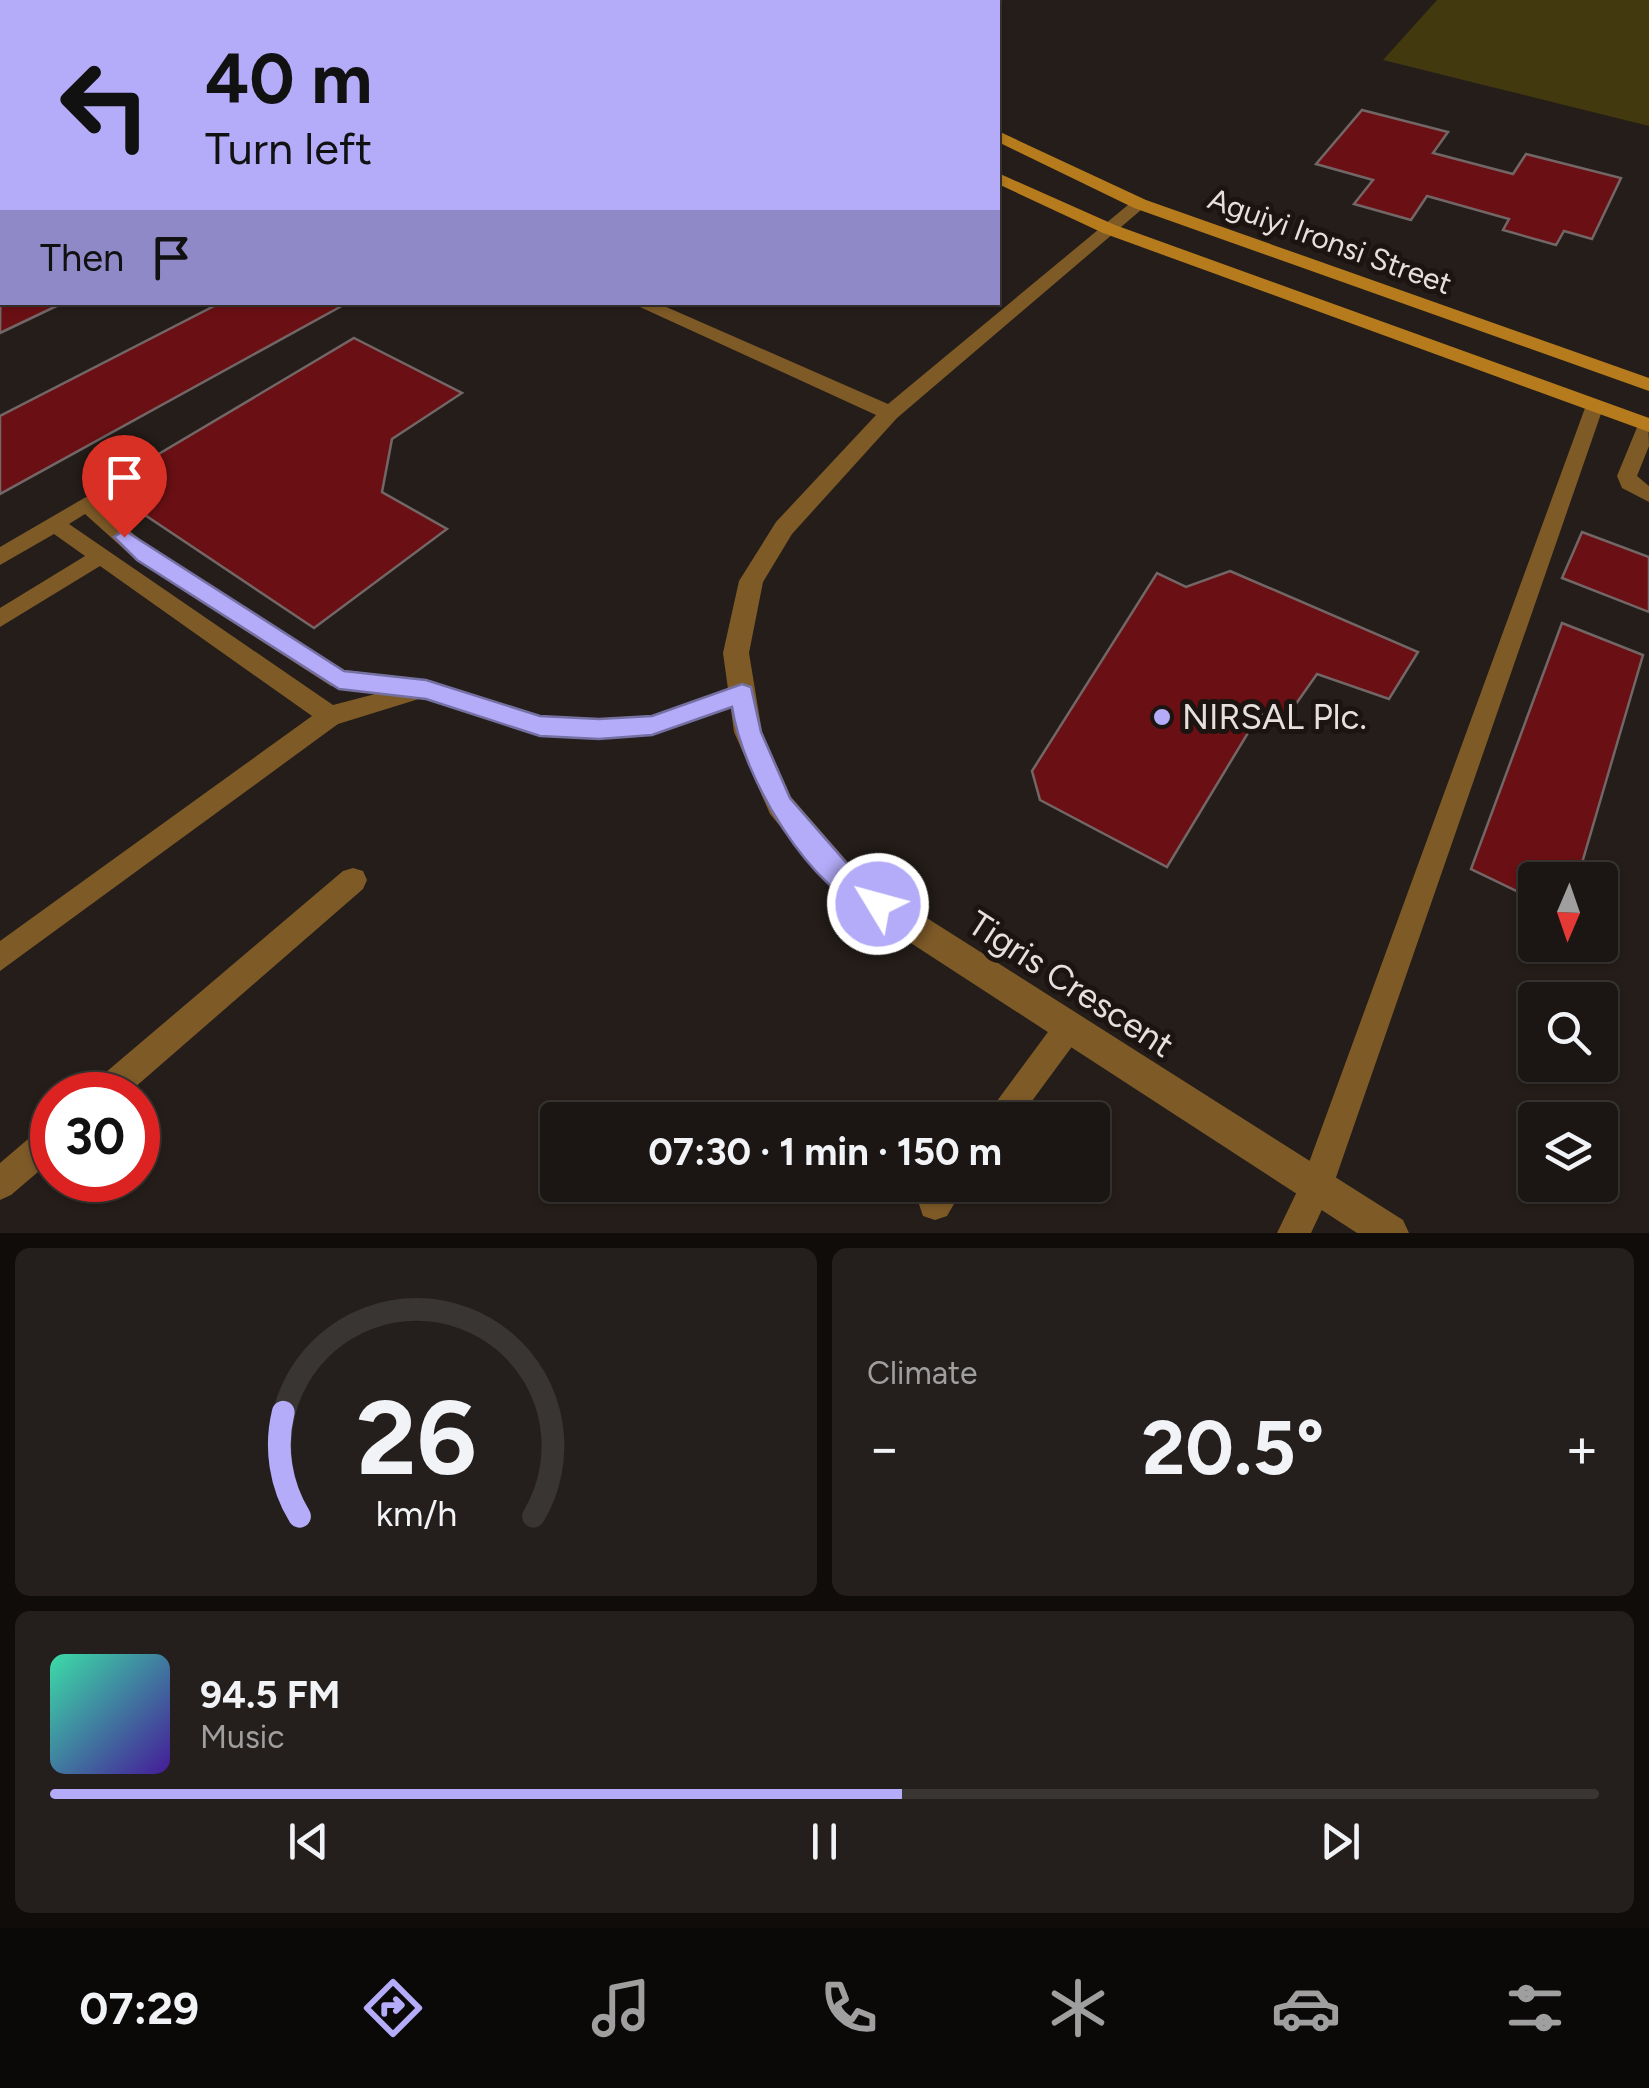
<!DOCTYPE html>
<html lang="en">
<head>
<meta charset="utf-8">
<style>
	body { margin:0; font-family:Figtree,sans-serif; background:#241f1c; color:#f1f3f6; height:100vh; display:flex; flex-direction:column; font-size:38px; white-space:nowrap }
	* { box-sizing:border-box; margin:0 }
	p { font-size:32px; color:#a09fa0 }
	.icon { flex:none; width:55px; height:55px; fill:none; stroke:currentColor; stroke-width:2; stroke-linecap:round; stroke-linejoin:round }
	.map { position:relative; height:1233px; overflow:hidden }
	.side { display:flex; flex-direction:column; gap:15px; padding:15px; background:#0f0c0a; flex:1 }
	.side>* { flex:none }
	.guide { position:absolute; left:0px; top:0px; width:1000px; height:305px; box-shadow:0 2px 8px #0004,0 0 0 2px #393533; background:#b4acf9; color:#111; overflow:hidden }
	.needle { width:65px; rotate:182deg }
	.controls { position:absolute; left:1518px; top:862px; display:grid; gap:20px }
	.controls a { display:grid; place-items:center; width:100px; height:100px; border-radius:10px; background:#1b1613; box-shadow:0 2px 8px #0004,0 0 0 2px #393533; font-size:50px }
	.speed { position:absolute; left:30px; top:1072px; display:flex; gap:20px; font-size:50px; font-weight:700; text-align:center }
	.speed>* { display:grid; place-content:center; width:130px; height:130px; border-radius:50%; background:#1b1613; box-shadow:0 2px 8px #0004,0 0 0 2px #393533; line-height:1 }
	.speed .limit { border:15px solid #d22; background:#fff; color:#111 }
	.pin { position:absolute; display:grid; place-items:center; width:85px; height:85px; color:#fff; margin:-102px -42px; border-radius:50% 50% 50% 0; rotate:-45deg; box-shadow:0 0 10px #0007 }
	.pin .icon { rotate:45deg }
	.me { position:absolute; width:110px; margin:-55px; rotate:307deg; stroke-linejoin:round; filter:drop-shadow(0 0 8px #0008) }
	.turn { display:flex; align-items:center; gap:35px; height:210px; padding:0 40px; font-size:45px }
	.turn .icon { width:130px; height:130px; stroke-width:2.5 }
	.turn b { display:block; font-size:70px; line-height:85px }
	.then { display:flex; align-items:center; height:95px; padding:0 40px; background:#0003; gap:20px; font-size:38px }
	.big { font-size:75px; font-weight:700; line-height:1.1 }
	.side .widget { flex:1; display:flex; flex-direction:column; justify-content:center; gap:15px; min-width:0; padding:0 35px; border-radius:15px; background:#241f1c }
	.side .dial { align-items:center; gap:0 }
	.dial svg { height:260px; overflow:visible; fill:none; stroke:#393533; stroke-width:7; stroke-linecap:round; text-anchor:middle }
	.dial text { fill:#f1f3f6; stroke:none }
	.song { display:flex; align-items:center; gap:30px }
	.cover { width:120px; height:120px; border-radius:15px; background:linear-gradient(135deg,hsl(160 70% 55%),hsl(260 70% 35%)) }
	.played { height:10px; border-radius:5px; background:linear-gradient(90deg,#b4acf9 55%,#393533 55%) }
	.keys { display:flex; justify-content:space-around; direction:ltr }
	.heat { display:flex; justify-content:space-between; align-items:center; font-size:55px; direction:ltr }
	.side .tiles { flex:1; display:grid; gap:15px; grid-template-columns:1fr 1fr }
	.widget:last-child { grid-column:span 2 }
	.trip { position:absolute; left:540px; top:1102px; width:570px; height:100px; border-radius:10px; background:#1b1613; box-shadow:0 2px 8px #0004,0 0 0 2px #393533; font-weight:700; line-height:100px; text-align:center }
	.menu { display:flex; height:160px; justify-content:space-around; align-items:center; background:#0b0908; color:#a09fa0 }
	.menu .icon { width:70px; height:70px }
	.menu .current { color:#b4acf9 }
	.menu b { font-size:45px; color:#f1f3f6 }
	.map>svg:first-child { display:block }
	.green { fill:#42390f }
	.building { fill:#6a1014; stroke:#726766; stroke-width:2.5 }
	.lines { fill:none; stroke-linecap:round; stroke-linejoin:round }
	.service { fill:#7e5a27; fill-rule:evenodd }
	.minor { fill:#7e5a27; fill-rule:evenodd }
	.secondary { fill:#b57b1c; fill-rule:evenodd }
	.route { fill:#b4acf9; stroke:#7570a2; stroke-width:2.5 }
	.poi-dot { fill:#b4acf9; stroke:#1b1410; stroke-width:4 }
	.labels { text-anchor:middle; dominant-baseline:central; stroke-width:10; stroke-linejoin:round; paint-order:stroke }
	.far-street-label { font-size:30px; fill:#e5e0de; stroke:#1b1410 }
	.poi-label { font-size:35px; fill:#e5e0de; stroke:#1b1410; text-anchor:start }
	.street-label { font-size:35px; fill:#e5e0de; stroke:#1b1410 }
</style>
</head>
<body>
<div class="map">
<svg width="1649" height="1233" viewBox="0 0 1649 1233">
	<rect width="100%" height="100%" fill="#241d19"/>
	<path class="green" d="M1437 0H1649V126L1383 60Z"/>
	<path class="building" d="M0 0H81L2 2 0 37Z
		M246 0H338L339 1 239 2Z
		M1362 110 1448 132 1433 153 1513 174 1526 154 1621 178 1592 239 1564 231 1556 245 1503 230 1509 219 1427 196 1411 220 1354 204 1373 180 1316 164Z
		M2 141V302H65L0 333Z
		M222 302H349L0 494V416Z
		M354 338 462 393 392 439 382 492 447 529 314 628 103 487Z
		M1582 532 1649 557V612L1562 578Z
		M1230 571 1418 652 1389 699 1317 674 1284 721 1260 713 1167 867 1040 800 1032 771 1157 573 1186 587Z
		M1562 623 1643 655 1577 880H1535V900L1471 869Z"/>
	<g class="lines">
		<path class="service" d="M2 34V42L0 43V35Z
			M1594 402 1603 408 1333 1186 1311 1233H1277L1303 1179 1585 408Z
			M1648 419 1649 446 1637 476 1649 486V502L1622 488 1617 476 1638 425Z
			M86 497 93 499 152 550 344 670 426 680 540 716 599 719 652 715 743 685 751 687 755 694 751 701 652 735 599 739 540 736 422 698 338 724 0 971V941L312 716 100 566 0 627V608L85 556 54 534 0 565V547ZM85 514 136 560 331 686 379 693 333 705 69 524Z
			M353 868 363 871 367 880 363 889 126 1095H88L92 1084 343 871Z
			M1069 1012 1079 1017 1084 1027 1079 1037 1018 1120H983L1059 1017Z
			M52 1123V1160L11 1195 0 1200V1163L41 1128Z
			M929 1185H965L947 1216 935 1220 923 1216 919 1204Z"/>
		<path class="minor" d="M1134 200 1148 204 897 418 792 534 763 582 749 653 762 732 791 797 859 875 1403 1220 1409 1233H1357L837 895 770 814 734 732 723 653 739 581 776 522 876 415 629 302H655L888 404Z"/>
		<path class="secondary" d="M600 0H617L619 2H601Z
			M668 0H685L687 2H669Z
			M998 131 1146 200 1649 378V391L1134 208 998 142Z
			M998 173 1115 225 1649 418V432L1103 233 998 184Z"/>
	</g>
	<path class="route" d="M124 530 344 671 426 680 540 716 599 719 652 716 742 684 751 687 761 732 790 798 858 876 888 896 892 904 888 913 878 917C809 891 743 778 732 707L652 735 599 739 540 736 426 699 339 689 137 560 114 537Z"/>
	<circle class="poi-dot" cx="1162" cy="717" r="10"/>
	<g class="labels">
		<g class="far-street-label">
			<text transform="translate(1330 241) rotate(20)">Aguiyi Ironsi Street</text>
		</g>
		<g class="poi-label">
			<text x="1182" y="717">NIRSAL Plc.</text>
		</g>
		<g class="street-label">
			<text transform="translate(1071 984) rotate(33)">Tigris Crescent</text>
		</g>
	</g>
</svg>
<div class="controls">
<a><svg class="needle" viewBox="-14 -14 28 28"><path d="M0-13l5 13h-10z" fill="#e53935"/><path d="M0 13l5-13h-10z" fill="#a09fa0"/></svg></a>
<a><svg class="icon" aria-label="search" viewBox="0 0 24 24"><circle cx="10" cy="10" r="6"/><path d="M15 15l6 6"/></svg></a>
<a><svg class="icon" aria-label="layers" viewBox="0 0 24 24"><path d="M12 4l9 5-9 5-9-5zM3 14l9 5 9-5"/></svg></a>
</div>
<div class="speed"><div class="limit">30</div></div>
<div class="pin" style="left:124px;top:537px;background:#d93025"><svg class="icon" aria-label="arrive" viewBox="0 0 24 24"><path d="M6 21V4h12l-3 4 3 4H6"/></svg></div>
<svg class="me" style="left:878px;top:904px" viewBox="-20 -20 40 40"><circle r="17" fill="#b4acf9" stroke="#fff" stroke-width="3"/><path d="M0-11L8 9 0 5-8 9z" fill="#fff"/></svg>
<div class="trip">07:30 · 1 min · 150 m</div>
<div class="guide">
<div class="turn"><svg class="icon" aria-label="left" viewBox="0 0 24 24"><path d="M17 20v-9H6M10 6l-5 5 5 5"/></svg><div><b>40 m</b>Turn left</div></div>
<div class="then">Then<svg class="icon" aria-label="arrive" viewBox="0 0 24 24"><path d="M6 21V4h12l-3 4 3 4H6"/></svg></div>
</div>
</div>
<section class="side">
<div class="tiles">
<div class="widget dial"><svg viewBox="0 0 100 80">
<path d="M14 69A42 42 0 1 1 86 69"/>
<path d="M14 69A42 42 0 0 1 9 37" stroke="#b4acf9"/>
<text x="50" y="56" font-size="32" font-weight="700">26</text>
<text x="50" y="72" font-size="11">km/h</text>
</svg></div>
<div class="widget"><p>Climate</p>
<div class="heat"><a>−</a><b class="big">20.5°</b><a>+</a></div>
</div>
<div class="widget">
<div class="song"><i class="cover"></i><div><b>94.5 FM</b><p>Music</p></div></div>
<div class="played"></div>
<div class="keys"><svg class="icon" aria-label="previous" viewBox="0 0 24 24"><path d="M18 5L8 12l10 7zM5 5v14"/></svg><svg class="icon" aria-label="pause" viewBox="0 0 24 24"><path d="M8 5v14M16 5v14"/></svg><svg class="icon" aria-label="next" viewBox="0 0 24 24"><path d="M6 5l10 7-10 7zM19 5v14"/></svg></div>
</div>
</div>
</section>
<nav class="menu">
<b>07:29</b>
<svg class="icon current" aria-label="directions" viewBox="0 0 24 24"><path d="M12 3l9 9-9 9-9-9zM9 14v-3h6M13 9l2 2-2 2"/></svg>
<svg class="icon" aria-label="music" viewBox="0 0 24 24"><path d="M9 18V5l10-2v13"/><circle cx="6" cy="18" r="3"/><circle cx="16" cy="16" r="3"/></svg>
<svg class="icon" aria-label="phone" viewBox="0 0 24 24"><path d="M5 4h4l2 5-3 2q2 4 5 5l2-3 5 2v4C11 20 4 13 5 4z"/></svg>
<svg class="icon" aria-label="climate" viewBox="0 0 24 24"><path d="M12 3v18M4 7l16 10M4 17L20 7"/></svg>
<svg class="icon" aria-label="car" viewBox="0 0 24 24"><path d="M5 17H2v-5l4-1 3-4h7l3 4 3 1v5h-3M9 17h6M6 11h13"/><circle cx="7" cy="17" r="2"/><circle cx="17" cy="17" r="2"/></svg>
<svg class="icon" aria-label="filters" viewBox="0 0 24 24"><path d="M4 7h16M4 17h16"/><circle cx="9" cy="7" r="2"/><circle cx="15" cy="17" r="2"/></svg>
</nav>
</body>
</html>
